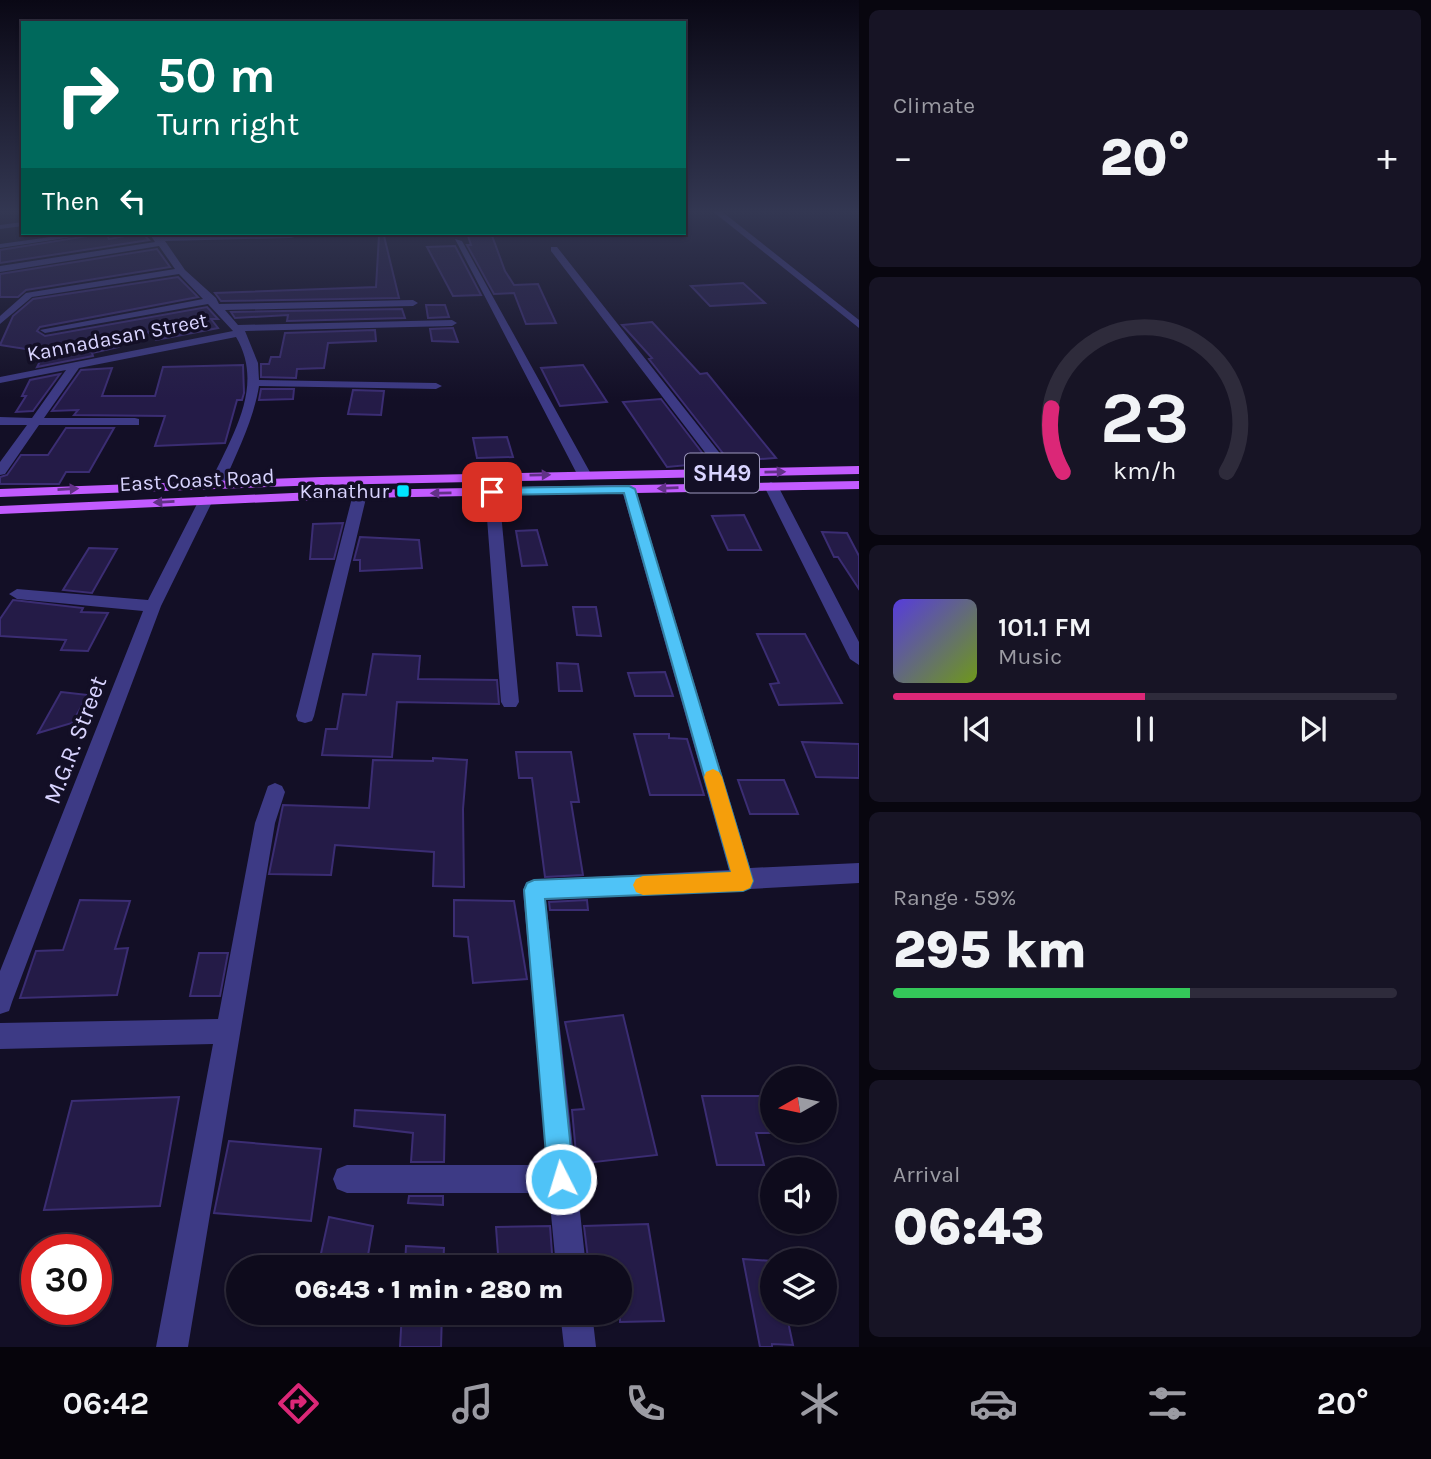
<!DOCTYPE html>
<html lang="en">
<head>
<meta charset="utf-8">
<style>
	body { margin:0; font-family:Karla,sans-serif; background:#171425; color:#f1f3f6; height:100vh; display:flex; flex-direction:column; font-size:26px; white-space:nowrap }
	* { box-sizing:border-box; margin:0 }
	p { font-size:23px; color:#9b9ba3 }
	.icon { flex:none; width:38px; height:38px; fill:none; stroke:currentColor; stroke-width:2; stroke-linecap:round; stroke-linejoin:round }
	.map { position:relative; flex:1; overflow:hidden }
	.panel { display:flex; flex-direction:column; gap:10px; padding:10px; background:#08060f; width:572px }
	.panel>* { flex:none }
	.guide { position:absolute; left:21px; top:21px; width:665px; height:214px; border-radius:0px; box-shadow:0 2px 5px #0004,0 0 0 2px #2e2b3b; background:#00695c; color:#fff; overflow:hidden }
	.needle { width:46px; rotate:261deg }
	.tools { position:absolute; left:760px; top:1066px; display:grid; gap:14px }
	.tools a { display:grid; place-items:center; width:77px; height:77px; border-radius:50%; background:#0e0b1c; box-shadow:0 2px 5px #0004,0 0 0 2px #2e2b3b; font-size:35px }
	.speed { position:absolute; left:21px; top:1234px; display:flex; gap:14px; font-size:35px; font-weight:700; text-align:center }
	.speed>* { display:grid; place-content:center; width:91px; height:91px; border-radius:50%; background:#0e0b1c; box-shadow:0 2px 5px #0004,0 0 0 2px #2e2b3b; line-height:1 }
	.speed .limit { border:10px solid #d22; background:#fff; color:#111 }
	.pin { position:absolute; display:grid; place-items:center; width:60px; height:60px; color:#fff; margin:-30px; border-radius:14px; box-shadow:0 4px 10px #0006 }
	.me { position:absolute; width:77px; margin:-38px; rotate:355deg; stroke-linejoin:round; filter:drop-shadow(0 0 5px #0008) }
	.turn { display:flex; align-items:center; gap:24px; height:147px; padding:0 21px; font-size:32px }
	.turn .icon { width:91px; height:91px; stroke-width:2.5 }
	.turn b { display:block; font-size:49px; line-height:60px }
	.then { display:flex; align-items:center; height:66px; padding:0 21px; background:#0003; gap:14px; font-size:26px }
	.big { font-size:52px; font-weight:800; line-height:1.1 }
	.panel .widget { flex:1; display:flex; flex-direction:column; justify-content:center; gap:10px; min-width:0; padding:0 24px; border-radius:10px; background:#171425 }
	.panel .dial { align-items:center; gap:0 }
	.dial svg { height:182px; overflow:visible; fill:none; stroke:#2e2b3b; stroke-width:7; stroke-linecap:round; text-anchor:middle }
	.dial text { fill:#f1f3f6; stroke:none }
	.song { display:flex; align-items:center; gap:21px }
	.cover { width:84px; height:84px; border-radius:10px; background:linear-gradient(135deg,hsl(250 70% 55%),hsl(80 70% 35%)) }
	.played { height:7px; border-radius:4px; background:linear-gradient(90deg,#db2777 50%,#2e2b3b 50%) }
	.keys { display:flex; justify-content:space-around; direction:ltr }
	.heat { display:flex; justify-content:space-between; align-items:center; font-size:38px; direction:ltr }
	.charge { height:10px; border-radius:5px; background:linear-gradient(90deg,#34c759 59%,#2e2b3b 0) }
	.trip { position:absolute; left:226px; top:1255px; width:406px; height:70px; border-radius:35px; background:#0e0b1c; box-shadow:0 2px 5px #0004,0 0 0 2px #2e2b3b; font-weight:800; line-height:70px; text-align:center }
	.tabs { display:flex; height:112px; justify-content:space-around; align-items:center; background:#06040b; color:#9b9ba3 }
	.tabs .icon { width:49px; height:49px }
	.tabs .current { color:#db2777 }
	.tabs b { font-size:32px; color:#f1f3f6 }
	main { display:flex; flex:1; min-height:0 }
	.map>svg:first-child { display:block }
	.building { fill:#241b47; stroke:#3b2d73; stroke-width:2 }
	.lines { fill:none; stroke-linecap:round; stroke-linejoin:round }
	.minor { fill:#3d3a85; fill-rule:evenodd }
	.major { fill:#c25bff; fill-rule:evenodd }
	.oneway { fill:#623188 }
	.route { fill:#4fc3f7; stroke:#337fa1; stroke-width:2 }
	.slow { fill:#f59e0b }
	.poi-dot { fill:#00e5ff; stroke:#130f26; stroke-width:2.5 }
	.labels { text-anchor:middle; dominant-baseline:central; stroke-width:7; stroke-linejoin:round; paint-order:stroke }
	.far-street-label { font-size:21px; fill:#d9d4ff; stroke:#130f26 }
	.far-poi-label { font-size:21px; fill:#d9d4ff; stroke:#130f26; text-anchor:end }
	.shield { fill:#130f26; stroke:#9e99be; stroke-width:2 }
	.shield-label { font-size:23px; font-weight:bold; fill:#d9d4ff }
	.street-label { font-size:24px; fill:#d9d4ff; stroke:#130f26 }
</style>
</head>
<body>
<main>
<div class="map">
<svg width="859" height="1347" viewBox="0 0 859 1347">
	<rect width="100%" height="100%" fill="#130f26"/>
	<path class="building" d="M106 233 109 239 142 233 149 240 0 263V250Z
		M467 233H491L505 271 514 285 538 284 556 323 526 324 514 293 494 294 467 245H471Z
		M379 236H384L399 298 221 301 215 293 376 287Z
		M455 246 481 295 453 296 427 247Z
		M157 249 170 267 26 290 18 297H0V274Z
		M178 277 198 297 40 327 37 331 45 336 207 307 218 319H211L218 328 156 340 148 332 123 337 119 347 92 353 93 356 37 367 45 352 0 345 13 316 33 299Z
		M743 283 765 303 710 306 691 286Z
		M426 305H445L449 317 428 318Z
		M402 309 405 318 287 321 288 315 235 318 231 312Z
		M652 322 700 374 707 373 776 458 729 461 649 359 652 358 622 325Z
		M453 328 458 342 432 341 430 329Z
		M375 330 376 341 328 343 324 368 297 369 296 378 261 377V364H269L271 357H280L285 333Z
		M243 365 244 393 242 400H237L225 443 155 446 165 416 74 415 78 410 52 411 81 370 112 368 102 396H155L163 367Z
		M583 365 607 402 560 406 541 368Z
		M60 374 33 411 16 412 26 396H22L30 380Z
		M261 389H294L293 399 259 400Z
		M353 390 384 391 381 415 348 414Z
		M661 399 710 463 667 467 623 402Z
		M66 428H114L89 472H66L59 484H0V477L7 475 21 455H48Z
		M507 437 513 457 477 458 473 438Z
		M744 515 761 550H728L712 516Z
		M343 523 334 559H310L313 524Z
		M537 530 547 565 522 566 516 531Z
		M822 532 847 533 859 556V589L838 557H834Z
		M360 537 419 540 422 568 360 571V560H354Z
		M89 548 117 549 92 593 63 590Z
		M13 600 83 608 81 612 108 613 88 651 61 650 66 640 0 636V619Z
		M573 607H596L601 636 577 635Z
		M757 634H805L842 703 779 705 770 684 779 683Z
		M373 654 420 656 418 679 497 680 499 704 397 702 392 757 322 755 326 729H337L343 694 366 695Z
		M557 663 578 664 582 691H559Z
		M665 672 673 696H635L628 673Z
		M61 692 88 695 72 723 38 733Z
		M634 734H669V738L687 739 704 795H650Z
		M802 742 859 744V778L816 777Z
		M516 752H571L579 802H571L583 875 545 877 532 778H519Z
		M433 758 467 760 463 809 464 887 433 886 434 852 335 845 331 875 269 874 283 805 369 808 373 760 433 761Z
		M738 780H784L798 814H750Z
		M80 900 130 901 115 949 128 948 117 995 20 998 36 951 63 950Z
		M454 900 514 901 527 979 473 983 468 937 454 936Z
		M587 900 588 910H550L549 902Z
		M199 953H228L220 996H190Z
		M623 1015 657 1155 577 1164 572 1110 584 1109 565 1022Z
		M702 1096H772V1133H756L764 1165H717Z
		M179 1097 160 1206 44 1210 72 1101Z
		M355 1110 445 1115 444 1162H411L413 1133 354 1126Z
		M229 1141 321 1149 311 1221 214 1213Z
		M409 1196H443V1205L408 1203Z
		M329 1217 373 1226 366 1267H318Z
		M648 1224 664 1321 620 1322V1267H589L584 1226Z
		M550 1226 553 1267H499L496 1227Z
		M406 1246 444 1248 443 1267H405Z
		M743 1259 772 1261V1312H786L793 1345 772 1344V1347H760Z
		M402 1312H442L441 1347H400Z"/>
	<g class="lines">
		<path class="minor" d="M711 210H720L859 320V328Z
			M23 222V226L0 229V225Z
			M79 233H99L0 248V244Z
			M149 233H157L160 237 308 233 291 238 165 241 185 270 216 298 219 304 413 300 418 303 413 306 225 310 238 325 452 320 457 323 452 326 245 331 258 363 259 380 436 383 442 386 436 389 259 386C253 422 237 452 223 485L216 489 209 485C230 439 266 387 236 337L79 368 44 418H135L139 419V425H39L5 474 0 475V462L27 425H0V417L32 418 66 370 0 383V377L233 331 208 304 45 333 40 330 203 299 179 274 32 297 0 324V316L26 293 175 269 159 246 0 272V266L155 242Z
			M455 239 462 241 591 474 589 477H579L577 474Z
			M551 247H557L733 470V476H723L551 251Z
			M771 482 778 486 859 642V665L850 659 764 486Z
			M629 486 636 490 750 868 859 863V883L546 900 586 1267H556L549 1193H347L337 1189 333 1179 337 1169 347 1165H547L523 890 526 883 534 880 729 870 622 490Z
			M492 488 499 492 519 702 516 707H504L501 702 485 492Z
			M360 490 367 494 314 716 312 721 305 723 298 721 296 716 353 494Z
			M206 496 213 500 161 606 12 1002 9 1011 0 1014V971L143 611 17 599 9 594 17 589 148 600 199 500Z
			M275 783 282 786 285 792 275 823 188 1347H156L213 1044 0 1049V1023L218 1019 255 823 268 786Z
			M560 1312H592L596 1347H564Z"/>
		<path class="major" d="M859 466V474L322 485 0 497V489L322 477Z
			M859 481V489L360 498 0 514V506L360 490Z"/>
	</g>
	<defs><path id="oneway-solid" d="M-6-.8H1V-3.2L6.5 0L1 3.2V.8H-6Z" transform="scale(1.75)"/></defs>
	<g class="oneway">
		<use href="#oneway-solid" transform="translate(775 472) rotate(-1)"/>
		<use href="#oneway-solid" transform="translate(540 475) rotate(-1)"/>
		<use href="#oneway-solid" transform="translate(668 488) rotate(178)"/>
		<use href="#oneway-solid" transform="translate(68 489) rotate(-3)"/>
		<use href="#oneway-solid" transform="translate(441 493) rotate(179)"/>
		<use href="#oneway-solid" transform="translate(164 502) rotate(177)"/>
	</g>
	<linearGradient id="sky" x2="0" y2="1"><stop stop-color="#0a0815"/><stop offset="0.53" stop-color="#333752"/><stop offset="1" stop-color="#333752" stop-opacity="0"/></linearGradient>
	<rect width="859" height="399" fill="url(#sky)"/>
	<path class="route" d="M629 486 635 489 753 881 750 888 743 891 545 899 574 1179 571 1188 561 1192 552 1188 548 1179 524 890 527 883 534 880 731 872 624 493 492 495 485 492 492 488Z"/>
	<path class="slow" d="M713 769 719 772 722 777 753 881 750 888 743 891 643 895 636 892 633 885 636 879 643 876 731 872 704 777 706 772Z"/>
	<rect class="poi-dot" x="396" y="484" width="14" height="14" rx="3.5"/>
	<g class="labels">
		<g class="far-street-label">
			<text transform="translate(117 337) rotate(-11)">Kannadasan Street</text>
			<text transform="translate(197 480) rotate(-3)">East Coast Road</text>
		</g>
		<g class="far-poi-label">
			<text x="389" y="491">Kanathur</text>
		</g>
		<rect class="shield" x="685" y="453.5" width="74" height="39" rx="5"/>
		<g class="shield-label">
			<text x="722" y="473">SH49</text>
		</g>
		<g class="street-label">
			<text transform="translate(75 740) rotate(-69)">M.G.R. Street</text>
		</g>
	</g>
</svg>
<div class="tools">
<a><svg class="needle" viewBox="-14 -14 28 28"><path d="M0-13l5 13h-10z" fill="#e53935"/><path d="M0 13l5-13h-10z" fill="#9b9ba3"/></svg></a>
<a><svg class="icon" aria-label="sound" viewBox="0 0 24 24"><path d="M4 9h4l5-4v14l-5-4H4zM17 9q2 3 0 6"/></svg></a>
<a><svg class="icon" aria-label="layers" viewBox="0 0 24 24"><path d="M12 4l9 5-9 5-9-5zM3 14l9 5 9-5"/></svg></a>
</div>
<div class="speed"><div class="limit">30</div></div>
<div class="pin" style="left:492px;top:492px;background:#d93025"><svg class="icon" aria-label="arrive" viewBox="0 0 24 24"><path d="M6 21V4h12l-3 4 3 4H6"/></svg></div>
<svg class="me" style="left:561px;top:1179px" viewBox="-20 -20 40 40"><circle r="17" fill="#4fc3f7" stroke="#fff" stroke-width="3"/><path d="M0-11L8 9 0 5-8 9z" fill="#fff"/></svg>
<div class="trip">06:43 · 1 min · 280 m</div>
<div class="guide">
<div class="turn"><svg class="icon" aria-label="right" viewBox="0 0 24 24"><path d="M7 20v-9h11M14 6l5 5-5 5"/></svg><div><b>50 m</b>Turn right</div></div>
<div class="then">Then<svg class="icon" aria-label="left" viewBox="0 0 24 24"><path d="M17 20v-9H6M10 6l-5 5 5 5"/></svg></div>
</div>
</div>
<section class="panel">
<div class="widget"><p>Climate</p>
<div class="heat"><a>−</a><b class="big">20°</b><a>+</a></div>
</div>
<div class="widget dial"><svg viewBox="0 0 100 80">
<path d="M14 69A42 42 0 1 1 86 69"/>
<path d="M14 69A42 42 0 0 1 9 41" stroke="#db2777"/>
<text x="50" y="56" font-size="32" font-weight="700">23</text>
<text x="50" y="72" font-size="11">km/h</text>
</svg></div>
<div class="widget">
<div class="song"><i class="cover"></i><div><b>101.1 FM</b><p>Music</p></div></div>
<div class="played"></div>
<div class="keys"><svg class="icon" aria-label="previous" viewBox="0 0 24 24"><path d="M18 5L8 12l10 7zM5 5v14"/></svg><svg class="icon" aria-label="pause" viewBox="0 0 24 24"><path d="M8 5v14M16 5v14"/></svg><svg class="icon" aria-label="next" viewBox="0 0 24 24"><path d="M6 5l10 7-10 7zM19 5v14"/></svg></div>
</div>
<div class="widget"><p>Range · 59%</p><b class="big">295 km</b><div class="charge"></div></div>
<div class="widget"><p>Arrival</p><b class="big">06:43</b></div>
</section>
</main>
<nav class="tabs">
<b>06:42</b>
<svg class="icon current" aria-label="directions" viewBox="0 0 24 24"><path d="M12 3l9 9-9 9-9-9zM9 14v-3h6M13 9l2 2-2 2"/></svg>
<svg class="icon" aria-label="music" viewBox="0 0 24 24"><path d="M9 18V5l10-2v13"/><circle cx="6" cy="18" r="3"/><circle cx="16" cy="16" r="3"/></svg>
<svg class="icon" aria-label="phone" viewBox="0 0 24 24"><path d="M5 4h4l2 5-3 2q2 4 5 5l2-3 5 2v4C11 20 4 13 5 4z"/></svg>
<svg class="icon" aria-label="climate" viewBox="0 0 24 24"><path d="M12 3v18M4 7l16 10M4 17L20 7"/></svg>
<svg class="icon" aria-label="car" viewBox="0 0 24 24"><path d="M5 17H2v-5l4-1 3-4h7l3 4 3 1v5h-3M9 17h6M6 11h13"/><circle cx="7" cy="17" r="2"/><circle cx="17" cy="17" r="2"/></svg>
<svg class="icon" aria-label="filters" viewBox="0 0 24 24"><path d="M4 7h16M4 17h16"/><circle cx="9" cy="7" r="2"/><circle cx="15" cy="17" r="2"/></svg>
<b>20°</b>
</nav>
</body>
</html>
